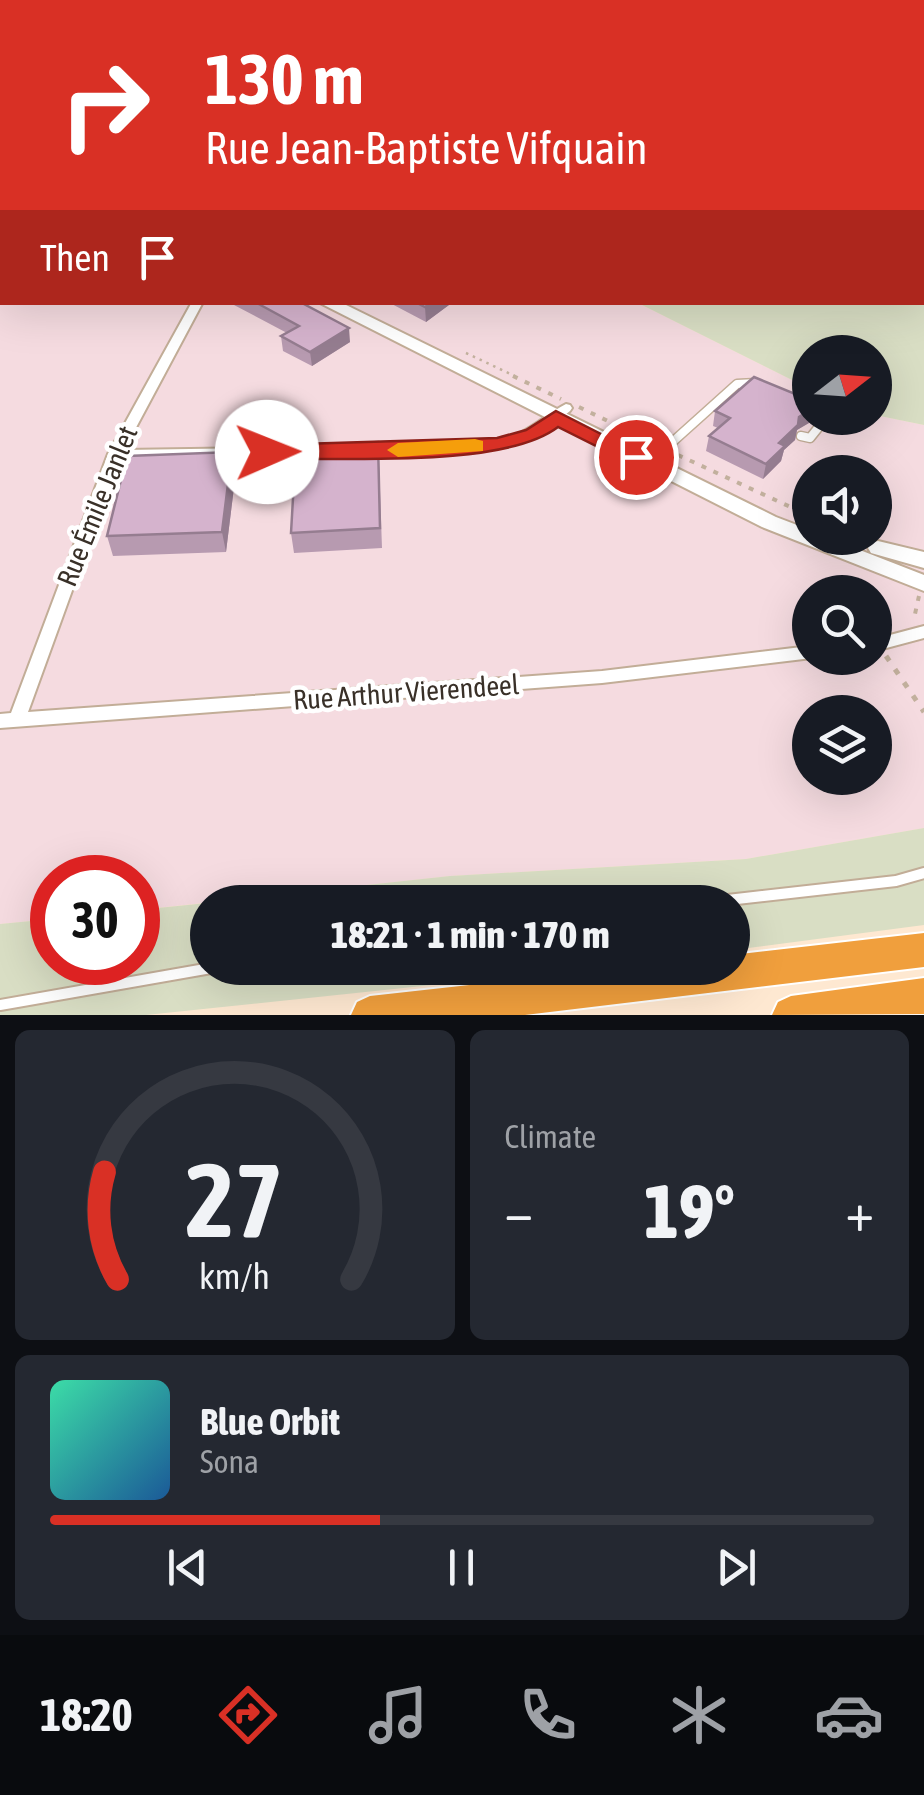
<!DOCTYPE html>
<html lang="en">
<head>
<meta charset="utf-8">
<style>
	body { margin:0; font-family:"Asap Condensed",sans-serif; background:#242831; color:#f1f3f6; height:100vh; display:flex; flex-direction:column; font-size:38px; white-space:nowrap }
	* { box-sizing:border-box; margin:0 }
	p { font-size:32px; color:#9ea1a6 }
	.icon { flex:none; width:55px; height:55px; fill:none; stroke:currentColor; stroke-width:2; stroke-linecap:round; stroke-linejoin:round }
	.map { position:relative; height:1015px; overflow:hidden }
	.side { display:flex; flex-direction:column; gap:15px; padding:15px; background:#0d0f14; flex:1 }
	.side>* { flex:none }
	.banner { position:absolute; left:0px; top:0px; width:925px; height:305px; box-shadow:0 10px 40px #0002; background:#d93025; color:#fff; overflow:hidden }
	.needle { width:65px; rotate:73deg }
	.fabs { position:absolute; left:792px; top:335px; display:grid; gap:20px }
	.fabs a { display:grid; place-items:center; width:100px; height:100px; border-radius:50%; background:#171b24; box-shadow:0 10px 40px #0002; font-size:50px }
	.speed { position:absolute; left:30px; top:855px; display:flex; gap:20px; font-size:50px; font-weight:700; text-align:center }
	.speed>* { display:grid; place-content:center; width:130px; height:130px; border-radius:50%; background:#171b24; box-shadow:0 10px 40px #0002; line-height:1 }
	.speed .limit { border:15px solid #d22; background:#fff; color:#111 }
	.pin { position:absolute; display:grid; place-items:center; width:85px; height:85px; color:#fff; margin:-42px; border:5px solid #fff; border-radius:50%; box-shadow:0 2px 10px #0007 }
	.me { position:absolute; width:110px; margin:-55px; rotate:89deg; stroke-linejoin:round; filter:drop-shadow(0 0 8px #0008) }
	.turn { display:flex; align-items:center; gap:35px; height:210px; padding:0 40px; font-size:45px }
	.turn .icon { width:130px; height:130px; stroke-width:2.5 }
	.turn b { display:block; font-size:70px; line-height:85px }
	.then { display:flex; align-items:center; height:95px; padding:0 40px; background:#0003; gap:20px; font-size:38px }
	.big { font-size:75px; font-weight:800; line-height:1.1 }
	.side .widget { flex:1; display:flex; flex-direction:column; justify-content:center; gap:15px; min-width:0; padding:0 35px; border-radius:15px; background:#242831 }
	.side .dial { align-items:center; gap:0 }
	.dial svg { height:260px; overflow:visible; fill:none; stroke:#363941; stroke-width:7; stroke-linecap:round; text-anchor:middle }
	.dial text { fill:#f1f3f6; stroke:none }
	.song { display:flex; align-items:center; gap:30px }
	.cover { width:120px; height:120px; border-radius:15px; background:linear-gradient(135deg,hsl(160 70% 55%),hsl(210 70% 35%)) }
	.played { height:10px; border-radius:5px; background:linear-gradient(90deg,#d93025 40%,#363941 40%) }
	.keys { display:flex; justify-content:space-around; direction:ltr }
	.heat { display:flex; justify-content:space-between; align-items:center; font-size:55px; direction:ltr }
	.side .tiles { flex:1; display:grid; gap:15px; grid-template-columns:1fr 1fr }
	.widget:last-child { grid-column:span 2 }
	.trip { position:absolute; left:190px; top:885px; width:560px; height:100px; border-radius:50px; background:#171b24; box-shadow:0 10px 40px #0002; font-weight:800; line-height:100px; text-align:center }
	.dock { display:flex; height:160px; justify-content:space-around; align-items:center; background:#090b0e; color:#9ea1a6 }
	.dock .icon { width:70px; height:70px }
	.dock .on { color:#d93025 }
	.dock b { font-size:45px; color:#f1f3f6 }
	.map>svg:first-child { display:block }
	.industrial { fill:#f5dbe0; fill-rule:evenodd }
	.green { fill:#d9dec4 }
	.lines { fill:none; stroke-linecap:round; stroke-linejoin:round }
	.stream { stroke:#828fa3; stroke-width:2.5 }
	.lane-far1-casing { stroke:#c2ad97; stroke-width:11 }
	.lane-casing { stroke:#c2ad97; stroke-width:14 }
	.street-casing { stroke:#c2ad97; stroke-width:4 }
	.secondary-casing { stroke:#c2ad97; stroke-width:4 }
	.highway-casing { stroke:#fff; stroke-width:4 }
	.path-far2 { stroke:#c2b09d; stroke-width:2.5; stroke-dasharray:2.5 5; stroke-linecap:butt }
	.path-far1 { stroke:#c2b09d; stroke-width:4; stroke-dasharray:5 8; stroke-linecap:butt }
	.path { stroke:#c2b09d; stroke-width:5; stroke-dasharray:6 10; stroke-linecap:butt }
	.lane-far1 { stroke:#fff; stroke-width:8 }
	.lane { stroke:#fff; stroke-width:10 }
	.street { fill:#fff; fill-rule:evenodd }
	.secondary { fill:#fff; fill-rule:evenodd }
	.highway { fill:#f09f3d; fill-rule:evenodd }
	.wall { fill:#b79ab0 }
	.shaded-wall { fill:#957d90 }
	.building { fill:#d5b3cd; stroke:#957d90; stroke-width:2.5 }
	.route { fill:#d93025; stroke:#8d1f18; stroke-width:2.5 }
	.slow { fill:#f59e0b }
	.labels { text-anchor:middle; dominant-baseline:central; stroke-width:9; stroke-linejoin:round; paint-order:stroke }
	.street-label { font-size:28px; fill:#393028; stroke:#fff }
</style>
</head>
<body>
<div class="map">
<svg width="924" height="1015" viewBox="0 0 924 1015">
	<rect width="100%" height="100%" fill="#fee8d1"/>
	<path class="industrial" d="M0 0 184 2H2V302L638 303 810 389V418L875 415 924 425V828L746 859 450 876 138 910V878H52V919L0 924ZM810 472H875V538H810ZM810 592H875V658H810ZM810 712H875V778H810Z
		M365 0H924V210L922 2Z"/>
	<path class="green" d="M924 286V425L875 415V352H810V389L638 303 922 302Z
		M924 828V925L733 950 732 902H210L450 876 746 859Z
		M207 903 208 968H593L146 1015H0V924L52 919V962H138V910Z"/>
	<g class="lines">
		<path class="stream" d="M387 0 394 2"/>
		<g class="lane-far1-casing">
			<path id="lane-far1" d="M801 436 810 438 826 418
				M659 454 737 384 756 383"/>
		</g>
		<g class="lane-casing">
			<path id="lane" d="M710 902 896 881 924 873
				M0 1005 211 968"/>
		</g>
		<g class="street-casing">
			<path id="street" d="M922 48H924V52H922Z
				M2 165V173L0 174V166Z
				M192 302H203L124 450 312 447 319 451 312 455 120 458 28 712 602 671 810 646V658H812L602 683 0 728V714L11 713 108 454Z
				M566 404 570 405 572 408 570 411C507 462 441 455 364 455L357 451 364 447C414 447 472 453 520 433 537 425 550 412 566 404Z
				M924 626V638L875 651V639Z"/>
		</g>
		<g class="secondary-casing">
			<path id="secondary" d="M0 34H2V40H0Z
				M318 302H340L776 517 810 530V538H829L924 575V591L762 527Z
				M878 541 924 552V568L871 553 868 548 871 543Z"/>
		</g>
		<g class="highway-casing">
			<path id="highway" d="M924 933V967L525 1015H351L357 1002 370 996 622 968H732V955Z
				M924 978V1014L772 1015 778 1002 791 996Z"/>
		</g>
		<path class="path-far2" d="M227 0 233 2
			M356 0 363 2
			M466 353 519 378"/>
		<path class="path-far1" d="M513 376 561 399
			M579 407 651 442
			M678 455 810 516
			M919 596 915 614 920 618"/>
		<path class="path" d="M886 656 924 712
			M816 665 871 658"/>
		<use href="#lane-far1" class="lane-far1"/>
		<use href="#lane" class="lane"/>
		<use href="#street" class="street"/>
		<use href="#secondary" class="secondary"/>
		<use href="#highway" class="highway"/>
	</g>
	<path class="wall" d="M234 302H307V306L350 342 312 366 283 351 281 336 287 333 234 305Z
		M388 302H453L426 322Z
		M715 411 810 418H816L797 430 795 440 784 450 781 461 763 479 706 451 709 436 718 428 713 426Z
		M232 452 236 471 226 552 113 556 107 536Z
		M379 462 382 548 294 553 291 533Z"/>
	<path class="shaded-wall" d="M889 0H922L914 2H881Z
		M432 302H453L426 322 425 307Z
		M349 328 350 342 312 366 310 352Z
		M810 410V418H816V419L797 430 795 440 784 450 781 461 763 479 766 464 779 443 799 417Z
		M232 452 236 471 226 552 222 532Z"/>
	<path class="building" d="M779 0H829L834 2 841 0H889L881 2H771Z
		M255 302H300L349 328 310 352 281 336 299 326Z
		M415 302H432L425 307Z
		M754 377 810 400V410L799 417 798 425 779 443 785 446 766 464 709 436 730 418 715 411Z
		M378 442 380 528 291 533 296 446Z
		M232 452 222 532 107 536 127 456Z"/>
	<path class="route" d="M556 411 646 457 643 462H628L558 427C503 469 340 457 267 459L256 452 267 445 497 438 526 430Z"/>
	<path class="slow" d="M475 439 483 441V451L398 457 387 450 398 443Z"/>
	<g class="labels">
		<g class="street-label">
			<text transform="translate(97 506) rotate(-68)">Rue Émile Janlet</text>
			<text transform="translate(406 692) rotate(-4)">Rue Arthur Vierendeel</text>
		</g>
	</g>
</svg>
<div class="fabs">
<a><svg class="needle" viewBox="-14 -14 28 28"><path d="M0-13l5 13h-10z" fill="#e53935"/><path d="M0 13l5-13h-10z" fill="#9ea1a6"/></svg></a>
<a><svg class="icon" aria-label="sound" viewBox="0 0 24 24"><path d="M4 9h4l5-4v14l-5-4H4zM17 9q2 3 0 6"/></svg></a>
<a><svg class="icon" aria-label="search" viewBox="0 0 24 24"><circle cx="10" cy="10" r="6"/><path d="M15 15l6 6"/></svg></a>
<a><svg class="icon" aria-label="layers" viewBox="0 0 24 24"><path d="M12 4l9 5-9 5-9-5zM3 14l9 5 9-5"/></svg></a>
</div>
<div class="speed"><div class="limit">30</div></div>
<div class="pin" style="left:636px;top:457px;background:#d93025"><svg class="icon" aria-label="arrive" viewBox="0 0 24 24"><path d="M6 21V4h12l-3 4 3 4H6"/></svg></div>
<svg class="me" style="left:267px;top:452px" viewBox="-20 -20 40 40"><circle r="19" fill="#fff"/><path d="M0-13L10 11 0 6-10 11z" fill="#d93025"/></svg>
<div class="trip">18:21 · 1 min · 170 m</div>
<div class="banner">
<div class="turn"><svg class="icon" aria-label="right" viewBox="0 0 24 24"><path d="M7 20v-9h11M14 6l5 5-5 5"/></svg><div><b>130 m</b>Rue Jean-Baptiste Vifquain</div></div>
<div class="then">Then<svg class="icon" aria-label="arrive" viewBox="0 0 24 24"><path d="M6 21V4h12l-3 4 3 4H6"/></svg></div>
</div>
</div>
<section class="side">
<div class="tiles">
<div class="widget dial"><svg viewBox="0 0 100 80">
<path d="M14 69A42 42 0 1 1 86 69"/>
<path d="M14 69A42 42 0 0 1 10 36" stroke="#d93025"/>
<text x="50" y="56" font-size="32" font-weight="700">27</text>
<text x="50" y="72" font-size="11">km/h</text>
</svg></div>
<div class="widget"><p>Climate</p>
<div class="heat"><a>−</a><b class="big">19°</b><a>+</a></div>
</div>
<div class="widget">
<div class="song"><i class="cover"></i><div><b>Blue Orbit</b><p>Sona</p></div></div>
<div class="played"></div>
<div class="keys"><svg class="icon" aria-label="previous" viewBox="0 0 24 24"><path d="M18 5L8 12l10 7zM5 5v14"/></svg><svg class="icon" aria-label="pause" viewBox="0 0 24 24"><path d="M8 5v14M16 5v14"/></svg><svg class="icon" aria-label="next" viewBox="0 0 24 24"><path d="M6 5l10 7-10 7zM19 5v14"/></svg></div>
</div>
</div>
</section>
<nav class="dock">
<b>18:20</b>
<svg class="icon on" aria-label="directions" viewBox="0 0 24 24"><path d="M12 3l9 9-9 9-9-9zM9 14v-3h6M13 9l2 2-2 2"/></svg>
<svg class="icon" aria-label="music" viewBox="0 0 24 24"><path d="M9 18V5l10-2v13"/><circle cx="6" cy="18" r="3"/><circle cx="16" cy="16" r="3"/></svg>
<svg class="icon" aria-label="phone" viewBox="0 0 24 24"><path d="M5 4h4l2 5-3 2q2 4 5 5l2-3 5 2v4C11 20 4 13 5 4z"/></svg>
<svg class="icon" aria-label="climate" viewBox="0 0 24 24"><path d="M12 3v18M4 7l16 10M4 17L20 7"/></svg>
<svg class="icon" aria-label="car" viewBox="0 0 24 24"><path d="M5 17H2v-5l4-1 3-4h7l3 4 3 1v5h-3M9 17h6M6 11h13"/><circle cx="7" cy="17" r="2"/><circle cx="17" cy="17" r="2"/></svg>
</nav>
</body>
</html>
